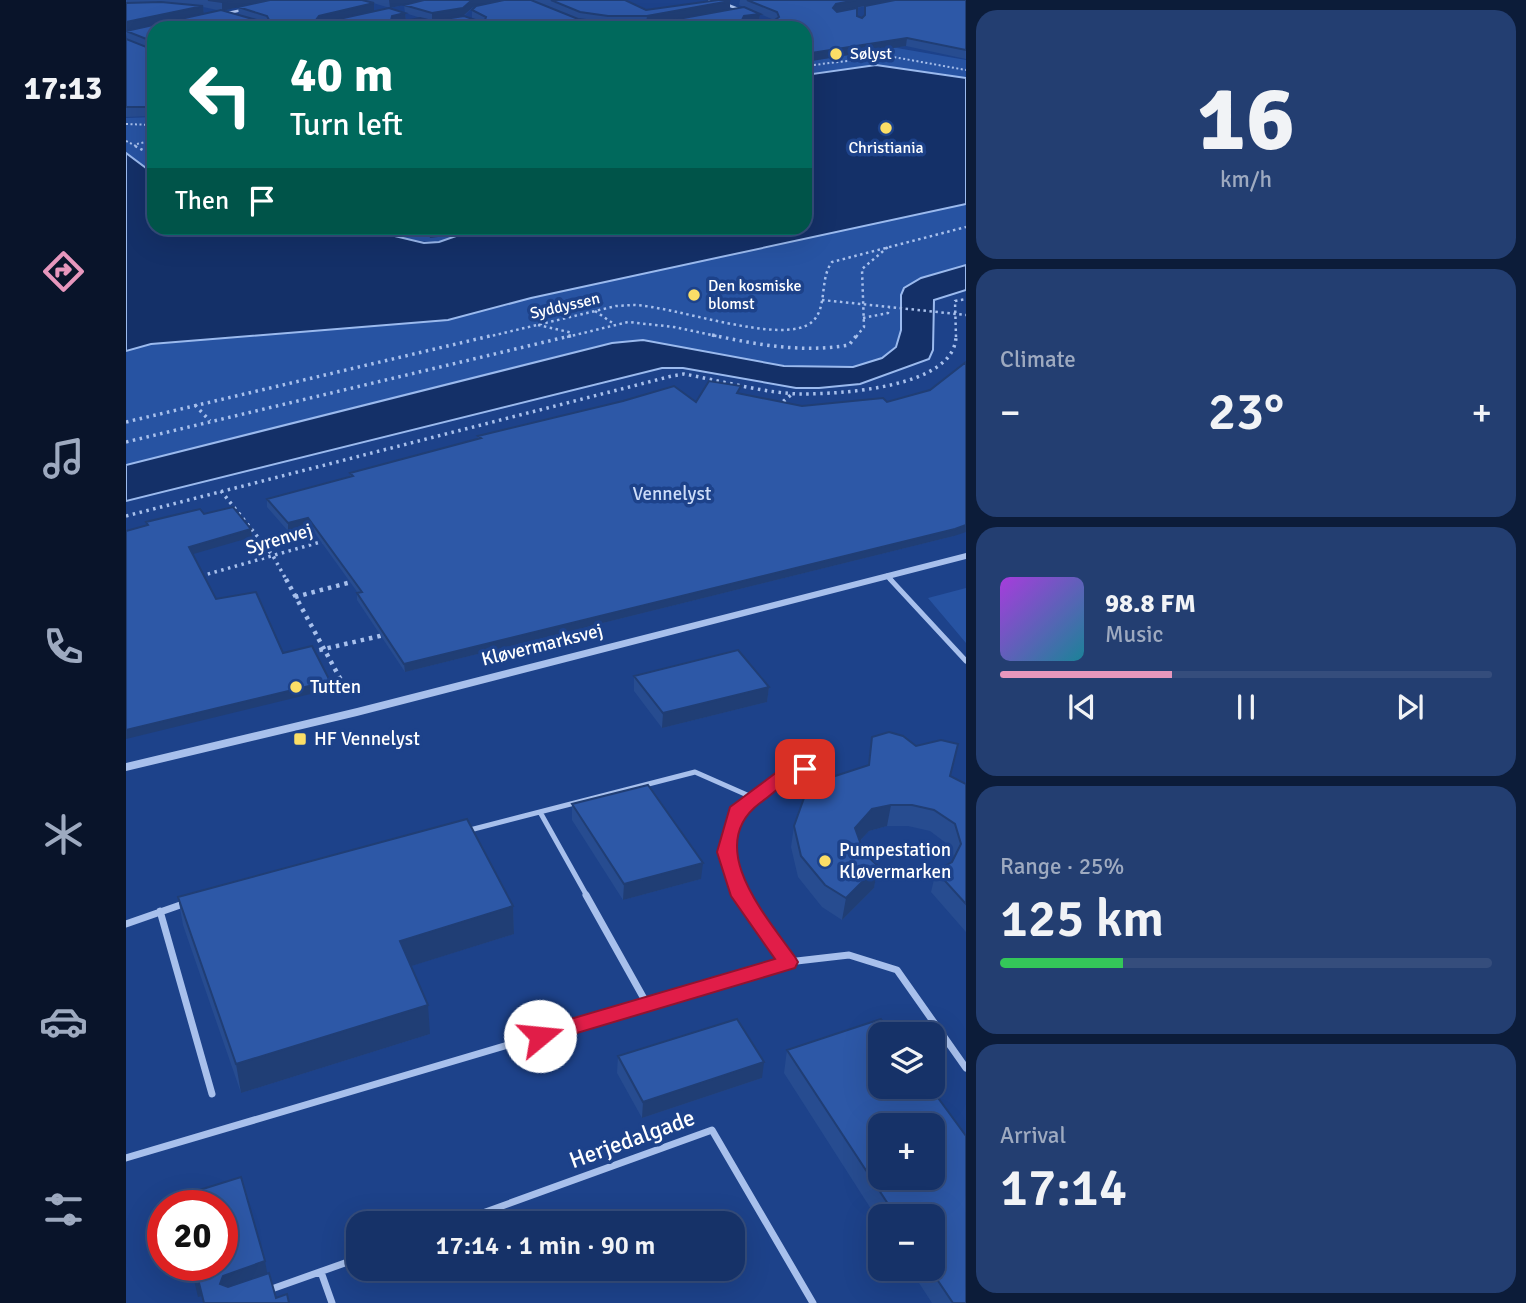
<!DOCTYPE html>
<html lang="en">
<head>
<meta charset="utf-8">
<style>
	body { margin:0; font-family:Signika,sans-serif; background:#233e71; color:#f1f3f6; height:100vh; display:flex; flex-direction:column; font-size:26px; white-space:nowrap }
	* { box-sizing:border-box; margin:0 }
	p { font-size:23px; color:#9eaac0 }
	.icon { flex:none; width:38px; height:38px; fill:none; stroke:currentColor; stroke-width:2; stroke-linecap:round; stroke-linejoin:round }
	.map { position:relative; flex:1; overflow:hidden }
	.drawer { display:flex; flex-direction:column; gap:10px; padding:10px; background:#0c1c39; width:560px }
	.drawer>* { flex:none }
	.guide { position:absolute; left:21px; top:21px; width:665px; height:214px; border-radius:21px; box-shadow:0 7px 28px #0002,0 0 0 2px #354d7c; background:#00695c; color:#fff; overflow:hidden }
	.buttons { position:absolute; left:742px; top:1022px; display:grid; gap:14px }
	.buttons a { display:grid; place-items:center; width:77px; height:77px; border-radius:14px; background:#163268; box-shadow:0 7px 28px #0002,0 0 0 2px #354d7c; font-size:35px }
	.speed { position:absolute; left:21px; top:1190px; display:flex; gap:14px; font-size:35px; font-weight:700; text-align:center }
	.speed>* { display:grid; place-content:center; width:91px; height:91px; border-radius:50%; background:#163268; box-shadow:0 7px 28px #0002,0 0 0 2px #354d7c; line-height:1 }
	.speed .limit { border:10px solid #d22; background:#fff; color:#111 }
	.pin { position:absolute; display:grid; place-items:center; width:60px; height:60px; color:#fff; margin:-30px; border-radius:14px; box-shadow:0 4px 10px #0006 }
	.me { position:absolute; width:77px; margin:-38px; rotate:73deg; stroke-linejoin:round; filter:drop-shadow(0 0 5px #0008) }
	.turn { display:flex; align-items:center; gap:24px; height:147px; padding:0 28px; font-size:32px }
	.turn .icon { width:91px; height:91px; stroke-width:2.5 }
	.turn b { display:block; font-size:49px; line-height:60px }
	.then { display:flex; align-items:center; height:66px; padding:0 28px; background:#0003; gap:14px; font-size:26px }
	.big { font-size:52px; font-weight:600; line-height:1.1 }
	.drawer .card { flex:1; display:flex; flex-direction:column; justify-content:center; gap:10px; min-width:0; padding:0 24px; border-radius:21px; background:#233e71 }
	.drawer .dial { align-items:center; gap:0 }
	.dial b { font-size:91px; line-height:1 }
	.song { display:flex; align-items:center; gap:21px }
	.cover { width:84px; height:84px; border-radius:10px; background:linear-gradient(135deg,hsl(280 70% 55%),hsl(190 70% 35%)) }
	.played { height:7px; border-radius:4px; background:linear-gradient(90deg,#e797bd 35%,#354d7c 35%) }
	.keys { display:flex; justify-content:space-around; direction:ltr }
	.heat { display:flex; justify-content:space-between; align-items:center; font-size:38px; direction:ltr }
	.charge { height:10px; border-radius:5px; background:linear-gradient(90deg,#34c759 25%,#354d7c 0) }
	.trip { position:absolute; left:220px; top:1211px; width:399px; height:70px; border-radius:21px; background:#163268; box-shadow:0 7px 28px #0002,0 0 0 2px #354d7c; font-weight:600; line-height:70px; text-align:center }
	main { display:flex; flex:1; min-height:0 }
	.tabs { display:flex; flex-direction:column; width:126px; justify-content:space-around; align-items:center; background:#09142a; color:#9eaac0 }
	.tabs .icon { width:49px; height:49px }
	.tabs .active { color:#e797bd }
	.tabs b { font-size:32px; color:#f1f3f6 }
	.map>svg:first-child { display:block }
	.green { fill:#2753a2 }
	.water { fill:#143068; stroke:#9bbaee; stroke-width:2 }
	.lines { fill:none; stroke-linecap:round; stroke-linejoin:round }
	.path-far3 { stroke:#a8c0ec; stroke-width:2; stroke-dasharray:2 2.5; stroke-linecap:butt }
	.path-far2 { stroke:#a8c0ec; stroke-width:2.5; stroke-dasharray:2.5 3.5; stroke-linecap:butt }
	.path-far1 { stroke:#a8c0ec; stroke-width:3.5; stroke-dasharray:2.5 4.5; stroke-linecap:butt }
	.path { stroke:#a8c0ec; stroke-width:4.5; stroke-dasharray:3.5 5; stroke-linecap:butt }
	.service-far3 { stroke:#a8c0ec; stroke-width:2.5 }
	.service-far2 { stroke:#a8c0ec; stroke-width:4.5 }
	.service-far1 { stroke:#a8c0ec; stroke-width:5 }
	.service { stroke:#a8c0ec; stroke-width:7 }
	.pedestrian { stroke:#a8c0ec; stroke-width:2.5 }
	.minor { stroke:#a8c0ec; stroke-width:3.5 }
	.tertiary { fill:#a8c0ec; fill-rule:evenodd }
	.wall { fill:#274c90; fill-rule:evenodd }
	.shaded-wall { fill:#203e75 }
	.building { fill:#2d58a7; stroke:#203e75; stroke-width:2; fill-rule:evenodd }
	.route { fill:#e11d48; stroke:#92132f; stroke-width:2 }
	.poi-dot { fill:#fbde67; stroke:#1d428a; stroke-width:2.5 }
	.labels { text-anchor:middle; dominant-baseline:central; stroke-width:7; stroke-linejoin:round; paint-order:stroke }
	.far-poi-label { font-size:16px; fill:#fff; stroke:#1d428a; text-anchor:start }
	.far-street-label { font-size:16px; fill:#fff; stroke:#1d428a }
	.park-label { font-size:19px; fill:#cdddf9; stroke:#1d428a }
	.street-label { font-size:19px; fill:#fff; stroke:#1d428a }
	.poi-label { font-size:19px; fill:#fff; stroke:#1d428a; text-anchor:start }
	.near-street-label { font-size:23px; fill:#fff; stroke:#1d428a }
</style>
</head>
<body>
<main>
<nav class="tabs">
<b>17:13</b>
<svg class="icon active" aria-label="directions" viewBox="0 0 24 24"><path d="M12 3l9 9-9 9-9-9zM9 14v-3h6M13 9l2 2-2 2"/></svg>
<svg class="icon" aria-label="music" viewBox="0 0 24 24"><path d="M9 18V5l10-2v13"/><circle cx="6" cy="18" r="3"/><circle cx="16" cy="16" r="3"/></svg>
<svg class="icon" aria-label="phone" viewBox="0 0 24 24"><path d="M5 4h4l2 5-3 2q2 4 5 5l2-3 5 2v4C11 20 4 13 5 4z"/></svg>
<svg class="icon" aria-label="climate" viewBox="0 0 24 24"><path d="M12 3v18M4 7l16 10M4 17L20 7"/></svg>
<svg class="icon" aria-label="car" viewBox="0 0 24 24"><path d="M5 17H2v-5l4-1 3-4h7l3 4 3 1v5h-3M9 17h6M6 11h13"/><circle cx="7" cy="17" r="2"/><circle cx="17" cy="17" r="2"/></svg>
<svg class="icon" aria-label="filters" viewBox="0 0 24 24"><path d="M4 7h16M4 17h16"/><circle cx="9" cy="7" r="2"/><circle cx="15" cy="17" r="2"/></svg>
</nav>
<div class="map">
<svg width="840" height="1303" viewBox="0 0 840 1303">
	<rect width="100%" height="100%" fill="#1d428a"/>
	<path class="green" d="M725 40 840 60V78L750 65 679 75V47Z
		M28 117V174L0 153V118Z
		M840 204V265L795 278 775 295 777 318 770 347C720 403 566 337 500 341L0 465V351L25 344 322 320 405 298Z
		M235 228H353C313 255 276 235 235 228Z
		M840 588V643L802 598Z"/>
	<path class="water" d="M750 65 840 78V204L405 298 322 320 25 344 0 351V153L28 174V228H235L298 243 313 242 353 228H679V75Z
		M840 265V290L808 300 807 350 803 359 734 384 693 388H670L557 368H536L0 501V465L486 343 517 340 658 366 727 367 756 358 770 347 775 330V295L778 288 795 278Z"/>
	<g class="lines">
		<path class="path-far3" d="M679 66 762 56 840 70
			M0 124 28 125
			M0 141 12 147
			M11 144 28 140"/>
		<path class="path-far2" d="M9 146 28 156
			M280 228H298
			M696 300 840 315
			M469 311 488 324
			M737 318 762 313 763 308
			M412 325 447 333
			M361 337 490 306 506 305C546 305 657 347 686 322 702 308 693 279 706 262L840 227
			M441 337 502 322 548 327 595 337
			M730 337 738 327 736 269 762 247
			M830 337 829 301 840 299"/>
		<path class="path-far1" d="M586 335C633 345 676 353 723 345L731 335
			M69 405 84 421
			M652 406 666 394
			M0 422 368 335
			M0 442 448 335
			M95 491 147 556 161 581
			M0 516 546 376 558 374C592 380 642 394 676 394 713 394 831 388 830 335
			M75 576 198 541"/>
		<path class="path" d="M160 579 222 693
			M169 597 229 581
			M185 652 258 635"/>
		<path class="service-far3" d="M597 3 617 11"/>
		<path class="service-far2" d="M761 576 766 581"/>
		<path class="service-far1" d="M764 579 840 661
			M414 812 461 896
			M340 831 569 772 628 798
			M615 896 600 852 611 811 658 776 701 761"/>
		<path class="service" d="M460 895 521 1004
			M34 911 86 1094
			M0 924 60 903
			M662 962 723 955 771 970 840 1068
			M0 1158 662 962 615 895
			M329 1223 586 1130 687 1303
			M195 1272 206 1303
			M140 1291 233 1258"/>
		<path class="pedestrian" d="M97 14 121 9"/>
		<path class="minor" d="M584 0H598"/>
		<path class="tertiary" d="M840 553V559L231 716 0 771V763L231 708Z"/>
	</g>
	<path class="wall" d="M0 0H236L248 11 279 13 280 21 301 20 279 13 278 5 264 8 237 0H499L520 10H604L628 12 613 5 614 0H768L731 8V16L736 18 738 16 739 6 840 0V59L780 46 679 62V28H28V116L0 117ZM77 7 96 11 112 7 113 15 78 14ZM347 7H350L346 10V19L338 16ZM600 10 541 21H534ZM634 14 648 20 633 22Z
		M296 228H374V229L304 238Z
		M615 393 614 394 828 536 279 672 231 600V593H232L183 525 162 531 141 507V499L224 477V473L352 439V436L570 402Z
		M508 676 643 687 641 702 536 728 508 691Z
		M746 737 840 784V932L805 892 810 871 826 862 828 858 824 846 804 831 782 826H761L743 831 734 841 738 853 752 866 748 888 716 920 696 907 672 877 665 847 668 826 742 766Z
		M446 804 575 879 497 900 446 820Z
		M52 897 387 906 388 934 285 966 304 1034 115 1093 57 925Z
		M755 1019 766 1034H754V1087H804L840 1136V1303H806L784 1269H807V1216H754V1223L658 1073 661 1050ZM754 1125H807V1178H754Z
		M492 1056 636 1078 516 1118 491 1073Z"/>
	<path class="shaded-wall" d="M107 0H145L96 11V2Z
		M263 0H301L264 8Z
		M346 0H378L347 7 337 16 306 21V13Z
		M730 0H768L709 12 707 8 710 4Z
		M604 1V10L520 24 521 16Z
		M248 3V12L194 24 190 20 193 16Z
		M77 6 78 15 0 31 1 39 0 40V22Z
		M279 13 280 21 266 28 265 21 266 16Z
		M634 14 633 22 617 25 616 20 618 16Z
		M781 38 780 46 679 62V54Z
		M337 228H374V229L304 238V232Z
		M182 518 183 525 162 531V523Z
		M840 525V532L828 536 279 672 278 664Z
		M125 529 126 537 64 555 63 547Z
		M204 681 205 689 0 739V730Z
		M643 687 641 702 536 728 537 713Z
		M765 805 761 826 743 831 726 849 729 828 746 809Z
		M577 863 575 879 497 900 498 884Z
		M752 866 748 888 716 920 720 898Z
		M387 906 388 934 276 969 274 941Z
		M302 1005 304 1034 115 1093 110 1064Z
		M638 1062 636 1078 516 1118 517 1102Z
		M139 1261 143 1283 101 1298 94 1284 97 1276Z
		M71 1275 76 1296 72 1297 67 1276Z"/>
	<path class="building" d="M82 0H107L96 2Z
		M144 0H236L248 3 193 16 190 20 195 23 263 8 279 13 266 16 265 21 268 23 294 18 306 21 338 16 358 23 360 17 346 10 350 6 378 0H405L452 19 501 25 541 21 618 7 634 14 618 16 616 20 619 23 649 20 653 17 651 12 621 0H730L710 4 707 8 711 12 731 8V16L736 18 739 15V6L769 0H840V50L781 38 679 54V28H28V42L0 31 95 10 141 23 143 20 141 16 112 7Z
		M298 0H346L337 8 306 13 278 5Z
		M425 0H499L520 10 592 0H601L604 1 521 16H482L454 12Z
		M35 2 77 6 0 22V3Z
		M0 39 25 49 28 47V107H0Z
		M301 228H337L304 232Z
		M840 362V525L829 529 278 664 231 593 236 592 182 518 162 523 141 499 227 476 224 473 355 438 352 436 497 401 548 386 570 402 583 381 615 386 611 393 676 406 757 398 761 402 804 390Z
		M107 507 125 529 63 547 90 599 130 592 157 653 186 646 204 681 0 730V531L22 525 20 522 74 509 78 514Z
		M612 650 643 687 537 713 508 676Z
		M763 732 777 736 790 746 815 740 832 744 824 776 840 784V904L810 871 826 862 835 844 829 824 808 810 786 805H765L746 809 729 828 738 853 752 866 720 898 699 885 675 856 668 826 678 798 703 778 743 765 746 737Z
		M522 785 577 863 498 884 446 804Z
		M341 819 387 906 274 941 302 1005 110 1064 52 897Z
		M611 1019 638 1062 517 1102 492 1056Z
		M755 1019 766 1034H754V1087H804L840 1136V1303H827L804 1269H807V1216H770L661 1050ZM754 1125H807V1178H754Z
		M115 1177 139 1261 97 1276 94 1284 102 1287 143 1273 150 1298 161 1294 163 1303H78L71 1275 67 1276 64 1265H96V1206H50L48 1198Z"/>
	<path class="route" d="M679 763 686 765 688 769C682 776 673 776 664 780 654 786 644 796 634 803 577 846 640 916 669 957L672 962 669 968 414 1044 407 1042 403 1036 407 1030 649 959 605 896 591 852 604 807 651 772Z"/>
	<g class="poi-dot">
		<circle cx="710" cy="54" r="7"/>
		<circle cx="760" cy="128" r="7"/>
		<circle cx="568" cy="295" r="7"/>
		<circle cx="170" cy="687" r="7"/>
		<rect x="167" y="732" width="14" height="14" rx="3.5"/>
		<circle cx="699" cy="861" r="7"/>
	</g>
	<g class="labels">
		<g class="far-poi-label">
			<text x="724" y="54">Sølyst</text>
			<text x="760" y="148" text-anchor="middle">Christiania</text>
			<text x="582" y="286">Den kosmiske<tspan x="582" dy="18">blomst</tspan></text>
		</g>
		<g class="far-street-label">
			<text transform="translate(439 306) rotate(-13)">Syddyssen</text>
		</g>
		<g class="park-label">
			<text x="546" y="494">Vennelyst</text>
		</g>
		<g class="street-label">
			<text transform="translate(153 539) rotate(-16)">Syrenvej</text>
			<text transform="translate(416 645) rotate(-14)">Kløvermarksvej</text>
		</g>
		<g class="poi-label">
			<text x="184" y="687">Tutten</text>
			<text x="188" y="739">HF Vennelyst</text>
			<text x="713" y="850">Pumpestation<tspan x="713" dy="22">Kløvermarken</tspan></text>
		</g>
		<g class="near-street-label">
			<text transform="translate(506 1139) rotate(-20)">Herjedalgade</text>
		</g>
	</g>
</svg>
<div class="buttons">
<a><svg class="icon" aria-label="layers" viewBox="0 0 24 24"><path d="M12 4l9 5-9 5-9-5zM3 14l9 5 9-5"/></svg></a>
<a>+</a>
<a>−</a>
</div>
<div class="speed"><div class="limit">20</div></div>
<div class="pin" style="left:679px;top:769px;background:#d93025"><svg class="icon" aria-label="arrive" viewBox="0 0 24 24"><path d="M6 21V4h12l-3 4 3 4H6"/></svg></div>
<svg class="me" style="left:414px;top:1036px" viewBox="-20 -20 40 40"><circle r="19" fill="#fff"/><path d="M0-13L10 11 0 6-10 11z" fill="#e11d48"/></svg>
<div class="trip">17:14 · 1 min · 90 m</div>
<div class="guide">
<div class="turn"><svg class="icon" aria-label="left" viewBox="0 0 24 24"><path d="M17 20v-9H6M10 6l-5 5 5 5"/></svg><div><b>40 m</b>Turn left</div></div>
<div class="then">Then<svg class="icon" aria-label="arrive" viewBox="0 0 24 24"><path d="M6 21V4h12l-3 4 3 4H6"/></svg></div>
</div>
</div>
<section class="drawer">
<div class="card dial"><b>16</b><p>km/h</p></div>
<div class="card"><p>Climate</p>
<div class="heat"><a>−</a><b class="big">23°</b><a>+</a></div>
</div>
<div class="card">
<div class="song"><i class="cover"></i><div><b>98.8 FM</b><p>Music</p></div></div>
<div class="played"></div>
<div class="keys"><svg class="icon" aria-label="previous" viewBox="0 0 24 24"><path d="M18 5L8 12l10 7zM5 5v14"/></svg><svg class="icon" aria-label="pause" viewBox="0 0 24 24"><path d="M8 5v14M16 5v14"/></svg><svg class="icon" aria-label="next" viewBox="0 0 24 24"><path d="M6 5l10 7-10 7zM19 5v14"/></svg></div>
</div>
<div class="card"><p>Range · 25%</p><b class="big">125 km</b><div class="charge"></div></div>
<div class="card"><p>Arrival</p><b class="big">17:14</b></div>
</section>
</main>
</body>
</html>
